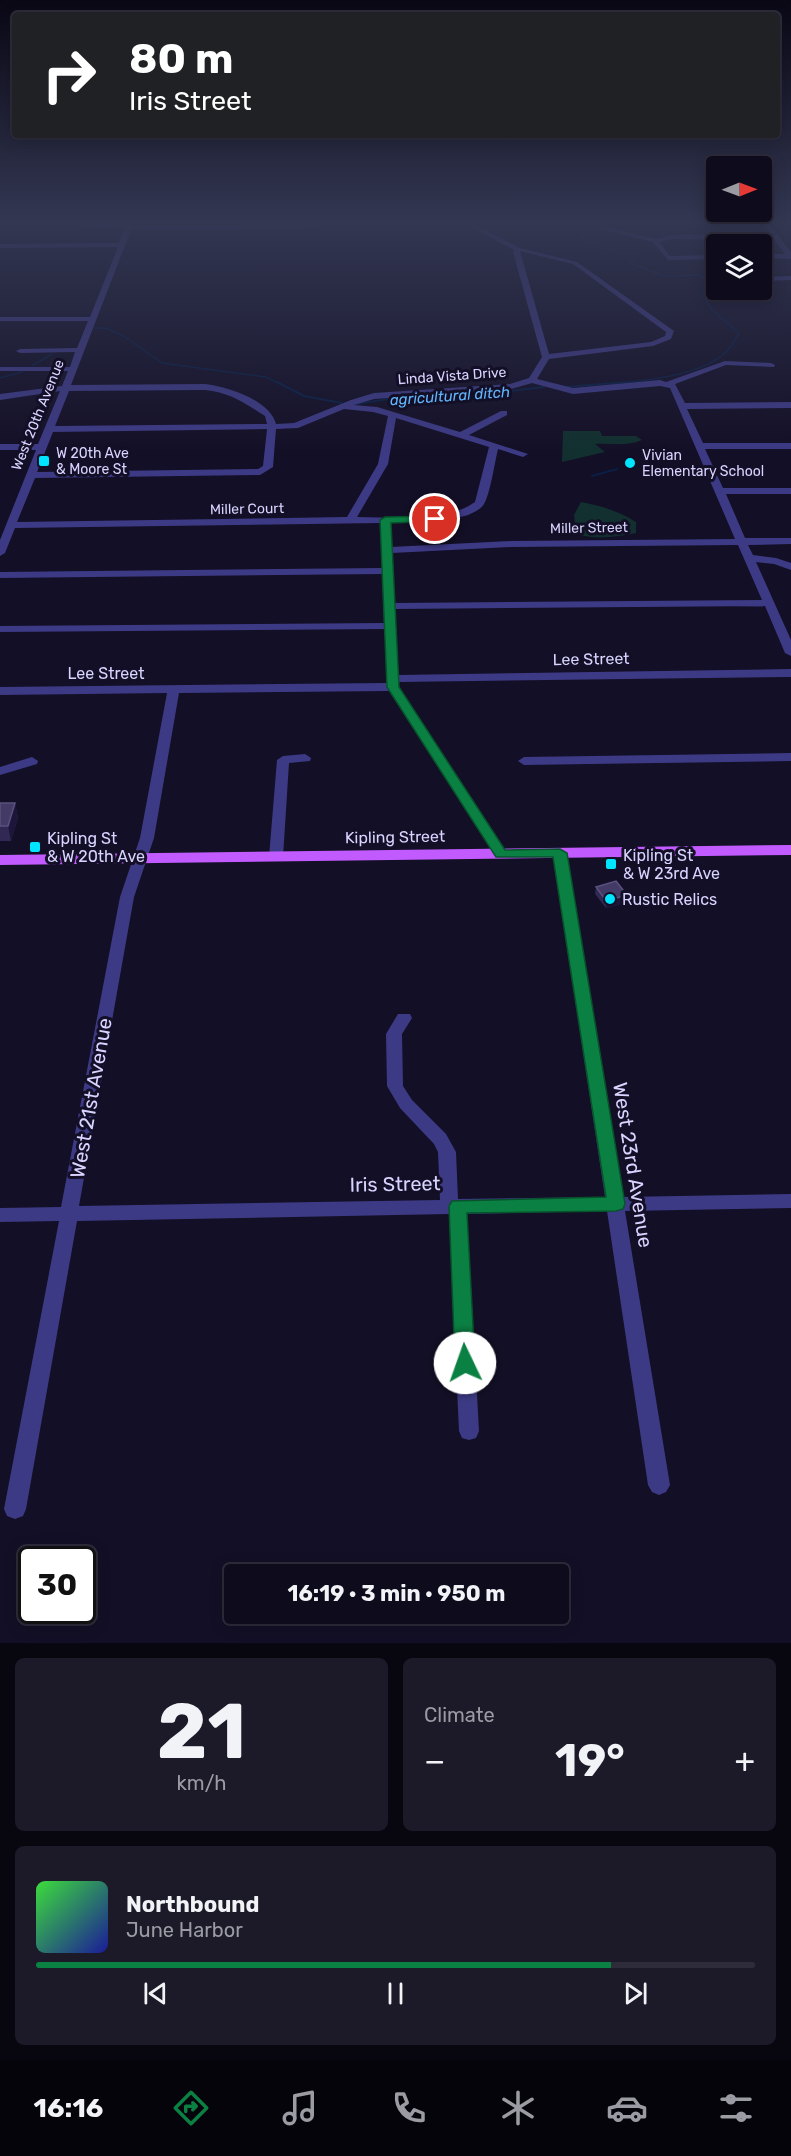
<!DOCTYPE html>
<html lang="en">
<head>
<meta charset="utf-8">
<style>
	body { margin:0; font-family:Rubik,sans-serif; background:#1c1929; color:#f1f3f6; height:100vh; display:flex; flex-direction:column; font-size:22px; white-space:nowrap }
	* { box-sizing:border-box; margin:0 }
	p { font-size:20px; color:#9b9ba3 }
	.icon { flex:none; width:33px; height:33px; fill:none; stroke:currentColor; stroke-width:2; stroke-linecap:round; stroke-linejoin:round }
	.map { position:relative; height:1643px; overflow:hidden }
	.drawer { display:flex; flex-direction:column; gap:15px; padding:15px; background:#08060f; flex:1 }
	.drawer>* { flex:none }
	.guide { position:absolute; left:12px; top:12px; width:768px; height:126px; border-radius:6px; box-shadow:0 3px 15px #0003,0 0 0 2px #2e2b3b; background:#202124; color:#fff; overflow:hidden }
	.needle { width:39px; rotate:89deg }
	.buttons { position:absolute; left:706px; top:156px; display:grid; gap:12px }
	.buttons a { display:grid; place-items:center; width:66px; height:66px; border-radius:6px; background:#0e0b1c; box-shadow:0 3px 15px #0003,0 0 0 2px #2e2b3b; font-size:30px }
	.speed { position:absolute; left:18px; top:1546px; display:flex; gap:12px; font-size:30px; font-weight:700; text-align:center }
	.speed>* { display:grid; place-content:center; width:78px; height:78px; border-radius:50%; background:#0e0b1c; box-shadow:0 3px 15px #0003,0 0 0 2px #2e2b3b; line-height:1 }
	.speed .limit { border:3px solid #111; border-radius:9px; background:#fff; color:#111 }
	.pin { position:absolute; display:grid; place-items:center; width:51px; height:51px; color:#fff; margin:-26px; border:3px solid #fff; border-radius:50%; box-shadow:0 2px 6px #0007 }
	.me { position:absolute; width:66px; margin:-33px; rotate:357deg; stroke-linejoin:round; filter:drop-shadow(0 0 4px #0008) }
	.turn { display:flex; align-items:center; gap:21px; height:126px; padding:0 18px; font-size:27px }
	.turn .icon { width:78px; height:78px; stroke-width:2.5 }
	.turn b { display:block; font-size:42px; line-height:51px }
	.big { font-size:45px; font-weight:700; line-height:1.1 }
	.drawer .card { flex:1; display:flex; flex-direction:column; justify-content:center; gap:9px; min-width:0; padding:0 21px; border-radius:9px; background:#1c1929 }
	.drawer .dial { align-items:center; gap:0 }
	.dial b { font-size:78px; line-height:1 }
	.song { display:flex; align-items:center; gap:18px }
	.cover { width:72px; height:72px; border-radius:9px; background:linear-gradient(135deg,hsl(120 70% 55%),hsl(240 70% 35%)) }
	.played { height:6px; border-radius:3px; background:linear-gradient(90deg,#0b8043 80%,#2e2b3b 80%) }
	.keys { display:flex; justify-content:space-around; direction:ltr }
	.heat { display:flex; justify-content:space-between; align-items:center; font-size:33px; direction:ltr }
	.drawer .tiles { flex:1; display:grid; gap:15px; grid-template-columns:1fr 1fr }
	.card:last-child { grid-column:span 2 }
	.trip { position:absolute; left:224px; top:1564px; width:345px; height:60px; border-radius:6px; background:#0e0b1c; box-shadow:0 3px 15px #0003,0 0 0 2px #2e2b3b; font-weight:700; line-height:60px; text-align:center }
	.dock { display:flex; height:96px; justify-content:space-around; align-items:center; background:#06040b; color:#9b9ba3 }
	.dock .icon { width:42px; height:42px }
	.dock .current { color:#0b8043 }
	.dock b { font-size:27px; color:#f1f3f6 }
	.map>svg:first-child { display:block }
	.green { fill:#12302f }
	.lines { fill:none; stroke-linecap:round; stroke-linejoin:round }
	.stream-far1 { stroke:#0a1f44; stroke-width:1.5 }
	.stream { stroke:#0a1f44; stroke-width:2 }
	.minor { fill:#3d3a85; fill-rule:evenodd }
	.major { fill:#c25bff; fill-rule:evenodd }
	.wall { fill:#312854 }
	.shaded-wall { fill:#1d163a }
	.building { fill:#433a66; stroke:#5a527e; stroke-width:1.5 }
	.route { fill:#0b8043; stroke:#07532c; stroke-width:1.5 }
	.poi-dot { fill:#00e5ff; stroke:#130f26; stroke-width:2 }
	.labels { text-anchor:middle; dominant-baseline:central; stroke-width:6; stroke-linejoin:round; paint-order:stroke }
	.far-street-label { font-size:14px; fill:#d9d4ff; stroke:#130f26 }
	.far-poi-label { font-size:14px; fill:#d9d4ff; stroke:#130f26; text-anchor:start }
	.far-water-label { font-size:15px; font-style:italic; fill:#62b6ff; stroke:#130f26 }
	.street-label { font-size:16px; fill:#d9d4ff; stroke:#130f26 }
	.poi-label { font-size:16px; fill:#d9d4ff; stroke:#130f26; text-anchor:start }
	.near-street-label { font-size:20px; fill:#d9d4ff; stroke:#130f26 }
</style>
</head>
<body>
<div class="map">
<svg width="791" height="1643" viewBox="0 0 791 1643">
	<rect width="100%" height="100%" fill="#130f26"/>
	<path class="green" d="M563 431H600L602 436H636L642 440C625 447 610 443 595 444L605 452 562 462Z
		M581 502C602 506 618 511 636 522V533C618 537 594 540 576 534L574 515Z"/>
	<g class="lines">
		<path class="stream-far1" d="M586 222 588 226 580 240C597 249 617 248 636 257L630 261 633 264 664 276 699 275 710 279 711 284 701 292 711 309 739 333C736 338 733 345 729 349 705 376 646 380 612 384
			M95 328H105L122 335 162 363 266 377 280 384
			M33 365 52 354
			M0 378 22 372"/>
		<path class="stream" d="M277 382 304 396 342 403
			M565 387 627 382
			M426 395 485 394 544 387
			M357 404 407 396
			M592 476 617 469"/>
		<path class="minor" d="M128 222H134L133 226 300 225 338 222 300 229 131 230 71 385 205 384C227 387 269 399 276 424L294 423 351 400 374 393 510 384 529 378 542 357 513 252 514 250 462 222H470L520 248 577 262 674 331 671 339 653 346 549 359 537 379 573 388 660 380 666 382 725 361 771 363 775 365 774 367 726 365 675 384 685 403 791 402V408L687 409 703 443H791V449H705L723 488H791V494H726L745 538H791V544L748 545 753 555 776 558 791 563V570L774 564 756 562 791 640V656L785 653 765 606 395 609 398 675 791 669V677L399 682V687L508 854 506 857H496L389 691 179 693 154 838 134 897 79 1206 440 1200 438 1152 434 1144 400 1108 387 1086 386 1034 398 1014H410L412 1018 402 1034 403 1086 412 1100 446 1134 456 1152 458 1199 605 1197 553 853 560 849 565 850 623 1197 791 1194V1208L625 1211 670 1485 666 1492 659 1495 652 1492 648 1485 607 1211 467 1214 479 1431 476 1438 469 1440 462 1438 459 1431 449 1214 77 1221 26 1509 23 1516 15 1519 7 1516 4 1509 59 1221 0 1222V1208L61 1207 120 897 140 838 167 693 0 695V687L387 683 385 629 0 632V626L384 623 382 574 0 578V572L382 568 380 523 15 528 5 553 0 556V540L36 450H0V444H38L60 391 0 400V394L62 386 68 371H0V367H70L75 352 20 353 16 351 20 349 77 348 88 321H0V317H90L118 247 0 248V244L119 243 125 228H83L80 226 83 224H127ZM520 251 573 264 666 332 665 336 651 342 549 354ZM532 383 573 394 660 386 670 388 735 539 511 541 391 547 390 523C412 522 471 524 484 504 490 495 495 461 498 449L523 457 528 454 469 435 507 415V411H501L460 432 377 407 354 405 374 399 511 389ZM205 390C229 392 245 403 265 416L267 424 55 426 69 391ZM344 409 373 412 388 416 378 464 347 517 17 522 35 478 260 475 273 467 276 429 298 428ZM396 418 489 447 475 502C444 524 394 517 357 517L388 464ZM267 429 263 466 258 469 37 472 53 432ZM738 545 762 600 394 603 392 553 511 547Z
			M605 222H613L605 227 655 239 673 235 771 234 762 222H768L791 252V259L762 258V254H785L773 238 673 239 659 242 670 256 717 255V259L668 260 653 242 600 229 599 225Z
			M791 276V280L762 281V277Z
			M791 753V761L524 765 518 761 524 757Z
			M305 754 311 758 310 761 289 763 283 857 281 860H271L269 857 277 760 283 756Z
			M32 757 38 761 37 764 0 775V767Z"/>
		<path class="major" d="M791 845V855L0 865V855Z"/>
	</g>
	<path class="wall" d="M0 803H15L18 818 11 841H0Z
		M596 887 626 903 606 908 595 894Z"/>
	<path class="shaded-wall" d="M15 803 18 818 11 841 8 826Z
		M627 895 626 903 606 908V901Z"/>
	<path class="building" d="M0 803H15L8 826H0Z
		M616 881 627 895 606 901 596 887Z"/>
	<linearGradient id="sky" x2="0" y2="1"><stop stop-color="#0a0815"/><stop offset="0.49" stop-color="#333752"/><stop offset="1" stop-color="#333752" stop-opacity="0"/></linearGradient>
	<rect width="791" height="452" fill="url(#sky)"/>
	<path class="route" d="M435 516 439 517V521L391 523 399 687 505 850 560 849 567 853 625 1204 623 1209 616 1211 467 1213 475 1363 473 1369 465 1372 458 1369 455 1363 449 1206 452 1201 606 1197 553 857H496L387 687 380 520 385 517Z"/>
	<g class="poi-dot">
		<rect x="38" y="455" width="12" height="12" rx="3"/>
		<circle cx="630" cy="463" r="6"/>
		<rect x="29" y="841" width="12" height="12" rx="3"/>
		<rect x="605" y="858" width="12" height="12" rx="3"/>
		<circle cx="610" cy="899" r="6"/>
	</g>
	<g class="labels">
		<g class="far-street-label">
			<text transform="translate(452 376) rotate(-4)">Linda Vista Drive</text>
			<text transform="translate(38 415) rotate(-68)">West 20th Avenue</text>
			<text transform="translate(247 509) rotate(-1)">Miller Court</text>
			<text transform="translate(589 528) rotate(-1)">Miller Street</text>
		</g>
		<g class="far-poi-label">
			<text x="56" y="453">W 20th Ave<tspan x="56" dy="16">&amp; Moore St</tspan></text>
			<text x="642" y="455">Vivian<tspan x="642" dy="16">Elementary School</tspan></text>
		</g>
		<g class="far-water-label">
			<text transform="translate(450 396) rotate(-4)">agricultural ditch</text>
		</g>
		<g class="street-label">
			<text transform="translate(591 659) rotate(-1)">Lee Street</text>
			<text x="106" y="673">Lee Street</text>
			<text transform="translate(395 837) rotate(-1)">Kipling Street</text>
		</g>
		<g class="poi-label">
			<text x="47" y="838">Kipling St<tspan x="47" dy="18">&amp; W 20th Ave</tspan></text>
			<text x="623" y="855">Kipling St<tspan x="623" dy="18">&amp; W 23rd Ave</tspan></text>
			<text x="622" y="899">Rustic Relics</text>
		</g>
		<g class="near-street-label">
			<text transform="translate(91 1098) rotate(-80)">West 21st Avenue</text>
			<text transform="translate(633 1165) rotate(81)">West 23rd Avenue</text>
			<text transform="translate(395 1184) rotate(-1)">Iris Street</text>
		</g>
	</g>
</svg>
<div class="buttons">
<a><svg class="needle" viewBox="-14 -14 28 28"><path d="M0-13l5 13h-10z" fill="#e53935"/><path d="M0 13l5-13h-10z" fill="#9b9ba3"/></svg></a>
<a><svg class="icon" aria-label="layers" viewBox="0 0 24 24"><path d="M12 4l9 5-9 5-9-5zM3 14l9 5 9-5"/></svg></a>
</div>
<div class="speed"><div class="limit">30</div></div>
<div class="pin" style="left:435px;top:519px;background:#d93025"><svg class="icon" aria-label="arrive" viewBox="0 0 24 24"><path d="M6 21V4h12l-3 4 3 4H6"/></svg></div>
<svg class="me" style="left:465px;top:1363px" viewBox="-20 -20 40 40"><circle r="19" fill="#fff"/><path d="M0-13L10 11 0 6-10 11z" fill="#0b8043"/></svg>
<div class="trip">16:19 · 3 min · 950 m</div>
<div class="guide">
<div class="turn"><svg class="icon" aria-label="right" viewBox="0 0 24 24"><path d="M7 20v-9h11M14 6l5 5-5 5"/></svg><div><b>80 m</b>Iris Street</div></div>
</div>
</div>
<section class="drawer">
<div class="tiles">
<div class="card dial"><b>21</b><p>km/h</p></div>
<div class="card"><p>Climate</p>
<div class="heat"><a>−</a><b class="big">19°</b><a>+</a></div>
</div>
<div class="card">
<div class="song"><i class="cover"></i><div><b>Northbound</b><p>June Harbor</p></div></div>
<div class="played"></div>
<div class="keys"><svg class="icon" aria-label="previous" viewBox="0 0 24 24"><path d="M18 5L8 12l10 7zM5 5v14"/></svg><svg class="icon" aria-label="pause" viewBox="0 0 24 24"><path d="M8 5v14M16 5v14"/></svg><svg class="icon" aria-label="next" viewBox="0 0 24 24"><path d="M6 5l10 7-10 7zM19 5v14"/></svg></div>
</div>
</div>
</section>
<nav class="dock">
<b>16:16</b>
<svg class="icon current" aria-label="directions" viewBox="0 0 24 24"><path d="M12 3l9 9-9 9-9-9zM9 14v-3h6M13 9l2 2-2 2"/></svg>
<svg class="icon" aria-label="music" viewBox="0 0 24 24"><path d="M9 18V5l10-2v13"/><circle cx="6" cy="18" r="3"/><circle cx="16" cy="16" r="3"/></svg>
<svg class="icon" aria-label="phone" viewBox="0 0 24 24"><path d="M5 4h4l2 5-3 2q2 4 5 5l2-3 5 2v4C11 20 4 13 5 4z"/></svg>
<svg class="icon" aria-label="climate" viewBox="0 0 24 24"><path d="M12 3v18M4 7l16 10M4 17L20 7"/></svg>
<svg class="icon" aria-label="car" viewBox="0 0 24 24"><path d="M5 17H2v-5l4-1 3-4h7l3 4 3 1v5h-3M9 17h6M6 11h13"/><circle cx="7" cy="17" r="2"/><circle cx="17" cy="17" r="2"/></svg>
<svg class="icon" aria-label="filters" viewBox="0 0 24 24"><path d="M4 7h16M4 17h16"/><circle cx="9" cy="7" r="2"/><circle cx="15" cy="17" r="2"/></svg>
</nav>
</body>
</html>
